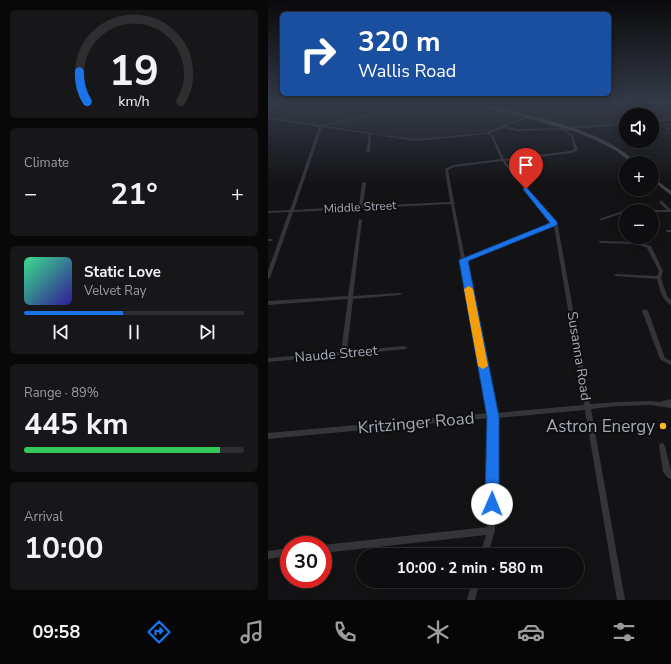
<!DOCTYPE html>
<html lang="en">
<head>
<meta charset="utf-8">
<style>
	body { margin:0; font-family:"Nunito Sans",sans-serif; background:#171719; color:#f1f3f6; height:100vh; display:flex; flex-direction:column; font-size:15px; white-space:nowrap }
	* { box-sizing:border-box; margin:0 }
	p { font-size:13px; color:#9b9c9f }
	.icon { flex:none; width:22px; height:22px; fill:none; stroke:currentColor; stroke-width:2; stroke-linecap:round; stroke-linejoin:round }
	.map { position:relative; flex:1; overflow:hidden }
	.side { display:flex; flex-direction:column; gap:10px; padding:10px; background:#080809; width:268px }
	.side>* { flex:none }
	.top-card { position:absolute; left:12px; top:12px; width:331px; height:84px; border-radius:6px; box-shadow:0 2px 10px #0003,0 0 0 1px #2e2e30; background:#1a4fa0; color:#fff; overflow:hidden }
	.tools { position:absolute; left:351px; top:108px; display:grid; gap:8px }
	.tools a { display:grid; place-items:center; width:40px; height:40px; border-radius:50%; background:#0e0e10; box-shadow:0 2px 10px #0003,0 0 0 1px #2e2e30; font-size:20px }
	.speed { position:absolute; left:12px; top:536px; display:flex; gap:8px; font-size:20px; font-weight:700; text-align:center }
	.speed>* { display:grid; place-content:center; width:52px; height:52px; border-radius:50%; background:#0e0e10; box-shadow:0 2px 10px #0003,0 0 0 1px #2e2e30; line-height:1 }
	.speed .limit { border:6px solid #d22; background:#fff; color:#111 }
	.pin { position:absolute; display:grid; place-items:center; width:34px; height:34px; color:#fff; margin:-41px -17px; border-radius:50% 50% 50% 0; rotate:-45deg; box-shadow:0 0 4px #0007 }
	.pin .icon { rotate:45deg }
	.me { position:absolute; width:44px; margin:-22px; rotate:1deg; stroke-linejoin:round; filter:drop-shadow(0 0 3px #0008) }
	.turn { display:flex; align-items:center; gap:14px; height:84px; padding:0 12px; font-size:18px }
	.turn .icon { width:52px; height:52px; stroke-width:2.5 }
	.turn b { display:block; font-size:28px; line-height:34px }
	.big { font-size:30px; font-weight:700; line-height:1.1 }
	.side .widget { flex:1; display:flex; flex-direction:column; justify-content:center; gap:6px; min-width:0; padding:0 14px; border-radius:6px; background:#171719 }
	.side .dial { align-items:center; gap:0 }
	.dial svg { height:104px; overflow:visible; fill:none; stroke:#2e2e30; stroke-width:7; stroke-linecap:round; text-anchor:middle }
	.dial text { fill:#f1f3f6; stroke:none }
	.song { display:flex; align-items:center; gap:12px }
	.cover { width:48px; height:48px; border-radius:6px; background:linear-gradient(135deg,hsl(150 70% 55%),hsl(250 70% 35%)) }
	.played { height:4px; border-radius:2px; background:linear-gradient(90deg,#1a73e8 45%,#2e2e30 45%) }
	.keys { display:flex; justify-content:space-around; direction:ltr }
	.heat { display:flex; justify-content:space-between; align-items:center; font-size:22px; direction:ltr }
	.charge { height:6px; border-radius:3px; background:linear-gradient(90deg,#34c759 89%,#2e2e30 0) }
	.trip { position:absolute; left:88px; top:548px; width:228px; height:40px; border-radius:20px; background:#0e0e10; box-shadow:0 2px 10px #0003,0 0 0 1px #2e2e30; font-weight:700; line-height:40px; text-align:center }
	.tab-bar { display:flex; height:64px; justify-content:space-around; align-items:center; background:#060606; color:#9b9c9f }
	.tab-bar .icon { width:28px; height:28px }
	.tab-bar .selected { color:#1a73e8 }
	.tab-bar b { font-size:18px; color:#f1f3f6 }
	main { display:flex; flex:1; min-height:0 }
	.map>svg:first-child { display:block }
	.built { fill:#1f1f22 }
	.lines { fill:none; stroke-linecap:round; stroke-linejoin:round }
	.stream { stroke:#293239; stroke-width:1 }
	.street { fill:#34353a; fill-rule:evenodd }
	.secondary { fill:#42444a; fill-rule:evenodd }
	.route { fill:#1a73e8; stroke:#114b97 }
	.slow { fill:#f59e0b }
	.poi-dot { fill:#f9b827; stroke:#0e0e10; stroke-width:1.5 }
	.labels { text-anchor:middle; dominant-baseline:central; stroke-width:4; stroke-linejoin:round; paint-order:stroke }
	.far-street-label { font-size:12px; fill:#a4a9b6; stroke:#0e0e10 }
	.street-label { font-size:14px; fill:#a4a9b6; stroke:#0e0e10 }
	.near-street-label { font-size:17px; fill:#a4a9b6; stroke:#0e0e10 }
	.near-poi-label { font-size:17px; fill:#a4a9b6; stroke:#0e0e10; text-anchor:end }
</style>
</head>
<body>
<main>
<section class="side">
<div class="widget dial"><svg viewBox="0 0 100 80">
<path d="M14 69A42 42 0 1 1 86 69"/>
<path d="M14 69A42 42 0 0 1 8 46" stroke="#1a73e8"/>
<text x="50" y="56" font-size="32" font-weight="700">19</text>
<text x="50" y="72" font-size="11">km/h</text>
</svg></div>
<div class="widget"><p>Climate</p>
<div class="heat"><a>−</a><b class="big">21°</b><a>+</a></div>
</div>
<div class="widget">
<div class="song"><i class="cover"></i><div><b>Static Love</b><p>Velvet Ray</p></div></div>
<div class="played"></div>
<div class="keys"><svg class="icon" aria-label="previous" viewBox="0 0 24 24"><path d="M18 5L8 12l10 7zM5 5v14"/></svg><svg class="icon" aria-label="pause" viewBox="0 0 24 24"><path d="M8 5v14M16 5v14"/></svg><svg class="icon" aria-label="next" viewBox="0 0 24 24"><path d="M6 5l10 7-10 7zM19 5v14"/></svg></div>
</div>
<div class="widget"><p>Range · 89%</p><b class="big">445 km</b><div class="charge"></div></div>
<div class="widget"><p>Arrival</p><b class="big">10:00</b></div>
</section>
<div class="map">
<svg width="403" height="600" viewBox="0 0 403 600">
	<rect width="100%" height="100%" fill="#131315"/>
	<path class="built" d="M0 101H403V121L384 123V115H358V124L310 128 261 114 219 132 148 139 0 116Z"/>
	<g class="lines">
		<path class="stream" d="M386 124 402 129 398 132 403 134
			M396 128 397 124H403
			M384 130 389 128
			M385 132 399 133"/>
		<path class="street" d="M164 101H167L57 126 146 139 217 133 261 115H262V117L238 126 249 129 296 128 305 136 310 150 304 153 237 161 290 226 322 404 350 402 383 401 391 402 403 399V408L383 405 350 406 323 409 357 600H349L317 410 228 418 227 530 220 555H212L218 535 55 553V545L219 527 222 418 0 439V433L221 413 183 204 25 212 2 278 0 279V271L21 212 0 213V211L22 210 51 127 0 119V117L53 125ZM54 127 101 134 98 152 100 153 102 152 103 134 146 141 220 134 223 136 233 159 185 165 177 169 182 202 95 206 98 183 96 182 94 183 91 206 26 210ZM236 128 249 131 294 130 303 136 306 150 302 151 236 159 225 136 222 133ZM234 161 284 224 197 258 186 204 187 203 186 202 180 170 186 167ZM286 226 316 405 227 413 197 261Z
			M283 101H286L243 113 242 112Z
			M403 119V121L384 122V120Z
			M358 123V125L303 129 302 128 303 127Z
			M392 201H394L403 210V212H384V211H382L384 210H399L392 203Z
			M358 210H376L378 211H358V212L334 220H332L331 219Z
			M91 219H92L94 220 85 296 132 293 134 294 132 295 85 299 79 351 136 346 138 347 139 348 138 349 78 355 76 356 74 355 0 362V358L73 352 80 299 0 305V301L80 296Z
			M398 230H403V232H398Z
			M0 239H3L5 240 3 241H0Z
			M331 241 369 242 383 246 395 271 393 278 399 296 403 300V305C393 299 392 289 389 279L348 276 346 275 348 274 389 276 391 271 379 248 369 244 333 243 331 242Z
			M377 309 380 311 397 358 403 361V365L393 360 392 359 374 311Z
			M394 443 396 444 397 446 403 471V479L400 478 395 472 391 446 392 444Z
			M21 548V556L0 559V551Z
			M204 581H212L207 600H199Z"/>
		<path class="secondary" d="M27 101H33L0 108V106Z
			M203 101H208C259 117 329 125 369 163H364L347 150 327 140 308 132 225 109Z
			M384 177 403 191V195L384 180Z"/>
	</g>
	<linearGradient id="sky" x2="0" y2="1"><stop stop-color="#0a0a0c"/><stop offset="0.55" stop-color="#333946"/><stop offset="1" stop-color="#333946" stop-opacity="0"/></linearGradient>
	<rect width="403" height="185" fill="url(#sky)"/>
	<path class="route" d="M258 187 289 222V225L200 261 231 417V504L229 509 224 511 219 509 217 504 219 417 191 260 282 223 255 189Z"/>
	<path class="slow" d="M201 286 205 289 220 366 215 369 210 366 196 289Z"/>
	<circle class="poi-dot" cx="395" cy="426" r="4"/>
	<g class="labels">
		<g class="far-street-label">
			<text transform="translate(92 207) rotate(-3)">Middle Street</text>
		</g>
		<g class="street-label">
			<text transform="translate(68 354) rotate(-5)">Naude Street</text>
			<text transform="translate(311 356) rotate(81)">Susanna Road</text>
		</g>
		<g class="near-street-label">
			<text transform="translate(148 423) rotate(-5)">Kritzinger Road</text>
		</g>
		<g class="near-poi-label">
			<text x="387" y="426">Astron Energy</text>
		</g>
	</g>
</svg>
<div class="tools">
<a><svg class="icon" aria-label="sound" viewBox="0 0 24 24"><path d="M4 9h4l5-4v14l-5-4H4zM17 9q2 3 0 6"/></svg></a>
<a>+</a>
<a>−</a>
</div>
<div class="speed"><div class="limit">30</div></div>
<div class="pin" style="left:258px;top:189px;background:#d93025"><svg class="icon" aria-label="arrive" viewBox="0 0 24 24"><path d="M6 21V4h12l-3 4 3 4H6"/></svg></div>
<svg class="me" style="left:224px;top:504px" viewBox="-20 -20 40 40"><circle r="19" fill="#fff"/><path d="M0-13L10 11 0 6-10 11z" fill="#1a73e8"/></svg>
<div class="trip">10:00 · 2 min · 580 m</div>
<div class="top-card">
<div class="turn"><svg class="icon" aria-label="right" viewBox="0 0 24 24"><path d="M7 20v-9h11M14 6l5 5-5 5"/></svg><div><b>320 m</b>Wallis Road</div></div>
</div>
</div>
</main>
<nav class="tab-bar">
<b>09:58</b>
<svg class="icon selected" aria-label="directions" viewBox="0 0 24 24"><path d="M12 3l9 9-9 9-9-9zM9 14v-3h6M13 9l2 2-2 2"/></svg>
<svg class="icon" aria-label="music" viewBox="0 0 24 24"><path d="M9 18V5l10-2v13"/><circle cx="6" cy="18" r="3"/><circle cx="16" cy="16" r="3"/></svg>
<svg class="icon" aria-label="phone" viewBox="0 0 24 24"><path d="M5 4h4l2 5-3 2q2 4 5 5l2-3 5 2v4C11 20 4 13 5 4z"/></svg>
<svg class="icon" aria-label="climate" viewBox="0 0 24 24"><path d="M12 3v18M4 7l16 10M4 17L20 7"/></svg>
<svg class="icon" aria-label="car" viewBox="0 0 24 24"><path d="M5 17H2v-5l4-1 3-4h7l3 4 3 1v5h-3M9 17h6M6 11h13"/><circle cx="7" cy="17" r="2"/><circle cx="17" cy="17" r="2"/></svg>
<svg class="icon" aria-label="filters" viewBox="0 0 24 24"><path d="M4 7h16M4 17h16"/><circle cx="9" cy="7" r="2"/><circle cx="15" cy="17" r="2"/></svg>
</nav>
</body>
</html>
